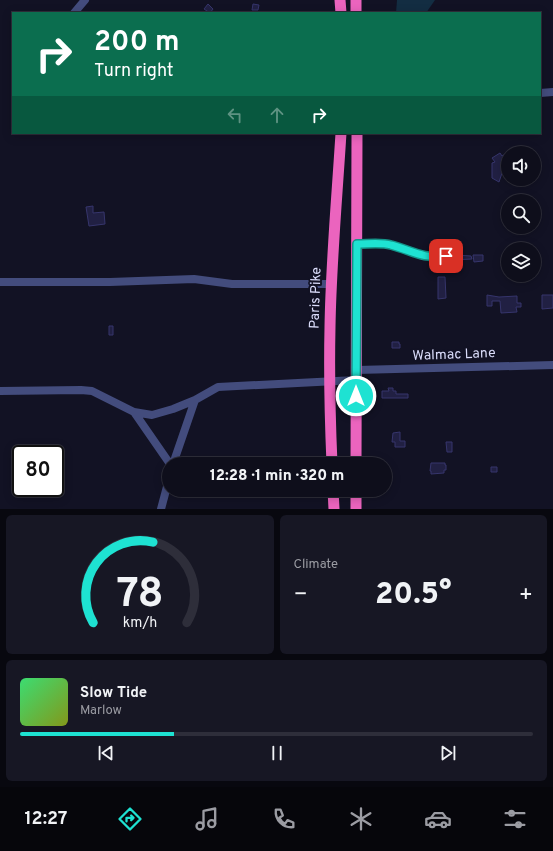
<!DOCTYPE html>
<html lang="en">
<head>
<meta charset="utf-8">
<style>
	body { margin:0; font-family:Overpass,sans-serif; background:#171724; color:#f1f3f6; height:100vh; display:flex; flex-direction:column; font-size:15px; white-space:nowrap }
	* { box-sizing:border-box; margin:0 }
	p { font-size:13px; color:#9b9ca3 }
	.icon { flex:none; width:22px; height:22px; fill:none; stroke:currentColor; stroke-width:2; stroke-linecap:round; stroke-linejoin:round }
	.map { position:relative; height:509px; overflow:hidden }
	.panel { display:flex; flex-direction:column; gap:6px; padding:6px; background:#08080f; flex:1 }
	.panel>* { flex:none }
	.banner { position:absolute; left:12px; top:12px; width:529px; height:122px; border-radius:0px; box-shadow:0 2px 10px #0003,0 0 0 1px #2e2e3a; background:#0b6e4f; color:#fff; overflow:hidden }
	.buttons { position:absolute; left:501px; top:146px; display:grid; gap:8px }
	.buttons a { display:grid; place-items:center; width:40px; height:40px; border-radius:50%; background:#0e0e1b; box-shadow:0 2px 10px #0003,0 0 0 1px #2e2e3a; font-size:20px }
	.speed { position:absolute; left:12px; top:445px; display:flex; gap:8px; font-size:20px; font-weight:700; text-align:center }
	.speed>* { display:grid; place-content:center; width:52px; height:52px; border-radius:50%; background:#0e0e1b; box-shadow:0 2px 10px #0003,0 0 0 1px #2e2e3a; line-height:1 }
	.speed .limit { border:2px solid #111; border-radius:6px; background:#fff; color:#111 }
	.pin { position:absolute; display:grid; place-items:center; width:34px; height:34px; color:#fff; margin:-17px; border-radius:8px; box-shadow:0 2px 6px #0006 }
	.me { position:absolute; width:44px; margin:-22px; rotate:0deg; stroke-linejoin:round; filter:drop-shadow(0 0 3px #0008) }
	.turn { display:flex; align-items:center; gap:14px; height:84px; padding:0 16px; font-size:18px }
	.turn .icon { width:52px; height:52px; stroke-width:2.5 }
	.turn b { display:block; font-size:28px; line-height:34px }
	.lanes { display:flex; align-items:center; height:38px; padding:0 16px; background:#0003; justify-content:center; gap:20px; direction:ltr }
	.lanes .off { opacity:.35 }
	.big { font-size:30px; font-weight:800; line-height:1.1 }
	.panel .card { flex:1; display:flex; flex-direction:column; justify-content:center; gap:6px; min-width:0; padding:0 14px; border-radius:6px; background:#171724 }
	.panel .dial { align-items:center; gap:0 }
	.dial svg { height:104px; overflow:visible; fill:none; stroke:#2e2e3a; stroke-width:7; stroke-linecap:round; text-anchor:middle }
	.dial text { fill:#f1f3f6; stroke:none }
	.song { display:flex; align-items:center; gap:12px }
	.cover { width:48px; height:48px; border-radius:6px; background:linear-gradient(135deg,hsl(140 70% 55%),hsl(70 70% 35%)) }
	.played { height:4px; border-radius:2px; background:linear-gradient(90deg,#1ee2d2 30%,#2e2e3a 30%) }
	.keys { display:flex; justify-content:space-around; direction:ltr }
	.heat { display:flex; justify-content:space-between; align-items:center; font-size:22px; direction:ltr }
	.panel .tiles { flex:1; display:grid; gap:6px; grid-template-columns:1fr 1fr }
	.card:last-child { grid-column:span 2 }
	.trip { position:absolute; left:162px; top:457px; width:230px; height:40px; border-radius:20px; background:#0e0e1b; box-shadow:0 2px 10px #0003,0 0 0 1px #2e2e3a; font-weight:800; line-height:40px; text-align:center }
	.dock { display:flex; height:64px; justify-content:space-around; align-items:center; background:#06060b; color:#9b9ca3 }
	.dock .icon { width:28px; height:28px }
	.dock .current { color:#1ee2d2 }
	.dock b { font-size:18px; color:#f1f3f6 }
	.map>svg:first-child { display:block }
	.water { fill:#132d42 }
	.building { fill:#212043; stroke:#36356c }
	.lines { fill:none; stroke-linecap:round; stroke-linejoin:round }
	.minor { stroke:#434c7d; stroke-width:8 }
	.highway { stroke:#eb64be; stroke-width:11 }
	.route-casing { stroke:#149388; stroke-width:10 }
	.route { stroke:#1ee2d2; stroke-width:7 }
	.labels { text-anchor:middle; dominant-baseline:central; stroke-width:4; stroke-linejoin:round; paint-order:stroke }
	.street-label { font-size:14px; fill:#dadcfa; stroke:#121224 }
</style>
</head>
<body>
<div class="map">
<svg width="553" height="509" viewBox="0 0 553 509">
	<rect width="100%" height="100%" fill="#121224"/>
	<path class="water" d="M397 0H435L426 13H396Z"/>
	<path class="building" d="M208 4 213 9 210 13 204 9Z
		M253 4 259 5 258 10H252Z
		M508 152V172L502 173 499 182 492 178V163L495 162 492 158 500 153 502 156Z
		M93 206V213L104 212 105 224 89 226 86 207Z
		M456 255 471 256 472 259 452 260V257L456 256Z
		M473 255H483V261L474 262Z
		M438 277H445L446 298 438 299Z
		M487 295 499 297 517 296V303H521V307H516L517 312 501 313 500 301H492V306H487Z
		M542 295H553V308L542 309Z
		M109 326H113V335H109Z
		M392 342H399V344H400V348H392Z
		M388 388H393V391H396V394H408V398H382V391H389Z
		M400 432V441H405V447H395V442H392L393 433Z
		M446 442H452V452H447Z
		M431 463H445V465H446V470H444V473L431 474V471H430Z
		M491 467H497V472H491Z"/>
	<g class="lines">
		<path class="minor" d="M74 13 85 0
			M540 93 553 92
			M357 244C368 244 381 242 392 245 413 251 422 259 446 256
			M0 282H110L194 279 232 284H331
			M357 370 553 365
			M0 391 81 390 92 391 134 412 152 415 173 409 195 400 218 387 356 380
			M134 412 170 464
			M173 464 195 400
			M161 509 169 479"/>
		<path class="highway" d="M340 0 341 13
			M356 0V13
			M332 464C330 418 329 373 330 327 331 262 337 198 341 133
			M356 464 357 133
			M333 490 334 509
			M356 509V490"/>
	</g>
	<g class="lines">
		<g class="route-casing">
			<path id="route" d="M356 396 357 244C368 244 381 242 391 245 413 251 422 259 446 256"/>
		</g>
		<use href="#route" class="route"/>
	</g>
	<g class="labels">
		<g class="street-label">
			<text transform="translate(316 298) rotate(-88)">Paris Pike</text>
			<text transform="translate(454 355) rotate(-2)">Walmac Lane</text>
		</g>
	</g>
</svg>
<div class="buttons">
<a><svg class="icon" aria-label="sound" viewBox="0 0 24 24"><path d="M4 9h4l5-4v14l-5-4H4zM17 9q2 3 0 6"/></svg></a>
<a><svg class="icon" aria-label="search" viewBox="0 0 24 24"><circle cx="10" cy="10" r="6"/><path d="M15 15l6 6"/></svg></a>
<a><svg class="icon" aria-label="layers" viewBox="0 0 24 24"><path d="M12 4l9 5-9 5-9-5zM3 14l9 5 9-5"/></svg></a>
</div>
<div class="speed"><div class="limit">80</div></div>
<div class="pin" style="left:446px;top:256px;background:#d93025"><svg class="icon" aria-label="arrive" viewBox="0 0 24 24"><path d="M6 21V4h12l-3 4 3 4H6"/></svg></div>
<svg class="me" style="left:356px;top:396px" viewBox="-20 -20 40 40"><circle r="17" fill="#1ee2d2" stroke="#fff" stroke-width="3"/><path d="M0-11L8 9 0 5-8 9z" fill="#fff"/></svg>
<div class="trip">12:28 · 1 min · 320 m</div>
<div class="banner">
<div class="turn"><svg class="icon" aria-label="right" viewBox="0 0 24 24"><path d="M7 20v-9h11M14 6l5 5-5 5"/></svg><div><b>200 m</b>Turn right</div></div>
<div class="lanes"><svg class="icon off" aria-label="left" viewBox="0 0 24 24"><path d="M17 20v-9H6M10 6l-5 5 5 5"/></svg><svg class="icon off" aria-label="ahead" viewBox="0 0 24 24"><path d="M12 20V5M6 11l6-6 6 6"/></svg><svg class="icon" aria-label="right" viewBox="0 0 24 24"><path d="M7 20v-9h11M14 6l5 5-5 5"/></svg></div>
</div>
</div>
<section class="panel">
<div class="tiles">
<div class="card dial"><svg viewBox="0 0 100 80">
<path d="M14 69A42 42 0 1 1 86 69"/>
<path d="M14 69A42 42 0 0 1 60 7" stroke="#1ee2d2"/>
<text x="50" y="56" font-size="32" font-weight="700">78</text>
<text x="50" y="72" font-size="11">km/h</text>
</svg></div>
<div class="card"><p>Climate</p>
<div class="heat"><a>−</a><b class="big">20.5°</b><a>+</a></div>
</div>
<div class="card">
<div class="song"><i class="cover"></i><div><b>Slow Tide</b><p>Marlow</p></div></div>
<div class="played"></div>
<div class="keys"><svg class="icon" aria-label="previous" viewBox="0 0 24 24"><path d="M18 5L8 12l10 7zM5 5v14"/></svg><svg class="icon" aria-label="pause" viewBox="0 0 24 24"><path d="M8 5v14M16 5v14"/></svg><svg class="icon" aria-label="next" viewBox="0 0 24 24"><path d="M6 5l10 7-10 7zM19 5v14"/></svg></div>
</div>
</div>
</section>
<nav class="dock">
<b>12:27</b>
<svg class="icon current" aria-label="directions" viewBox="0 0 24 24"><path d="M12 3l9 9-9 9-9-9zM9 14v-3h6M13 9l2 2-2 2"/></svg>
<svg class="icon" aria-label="music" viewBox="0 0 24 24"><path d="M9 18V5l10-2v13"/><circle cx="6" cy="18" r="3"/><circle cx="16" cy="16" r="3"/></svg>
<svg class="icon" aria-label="phone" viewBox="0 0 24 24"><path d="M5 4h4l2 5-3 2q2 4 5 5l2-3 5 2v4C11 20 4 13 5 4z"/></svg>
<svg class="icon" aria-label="climate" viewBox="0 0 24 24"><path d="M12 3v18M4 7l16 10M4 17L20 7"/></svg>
<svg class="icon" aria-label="car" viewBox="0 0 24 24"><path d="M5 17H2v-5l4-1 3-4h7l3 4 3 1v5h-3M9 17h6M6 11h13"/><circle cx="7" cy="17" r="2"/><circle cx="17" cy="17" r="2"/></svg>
<svg class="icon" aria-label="filters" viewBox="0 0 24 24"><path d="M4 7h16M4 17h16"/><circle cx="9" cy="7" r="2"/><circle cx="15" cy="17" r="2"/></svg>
</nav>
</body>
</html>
